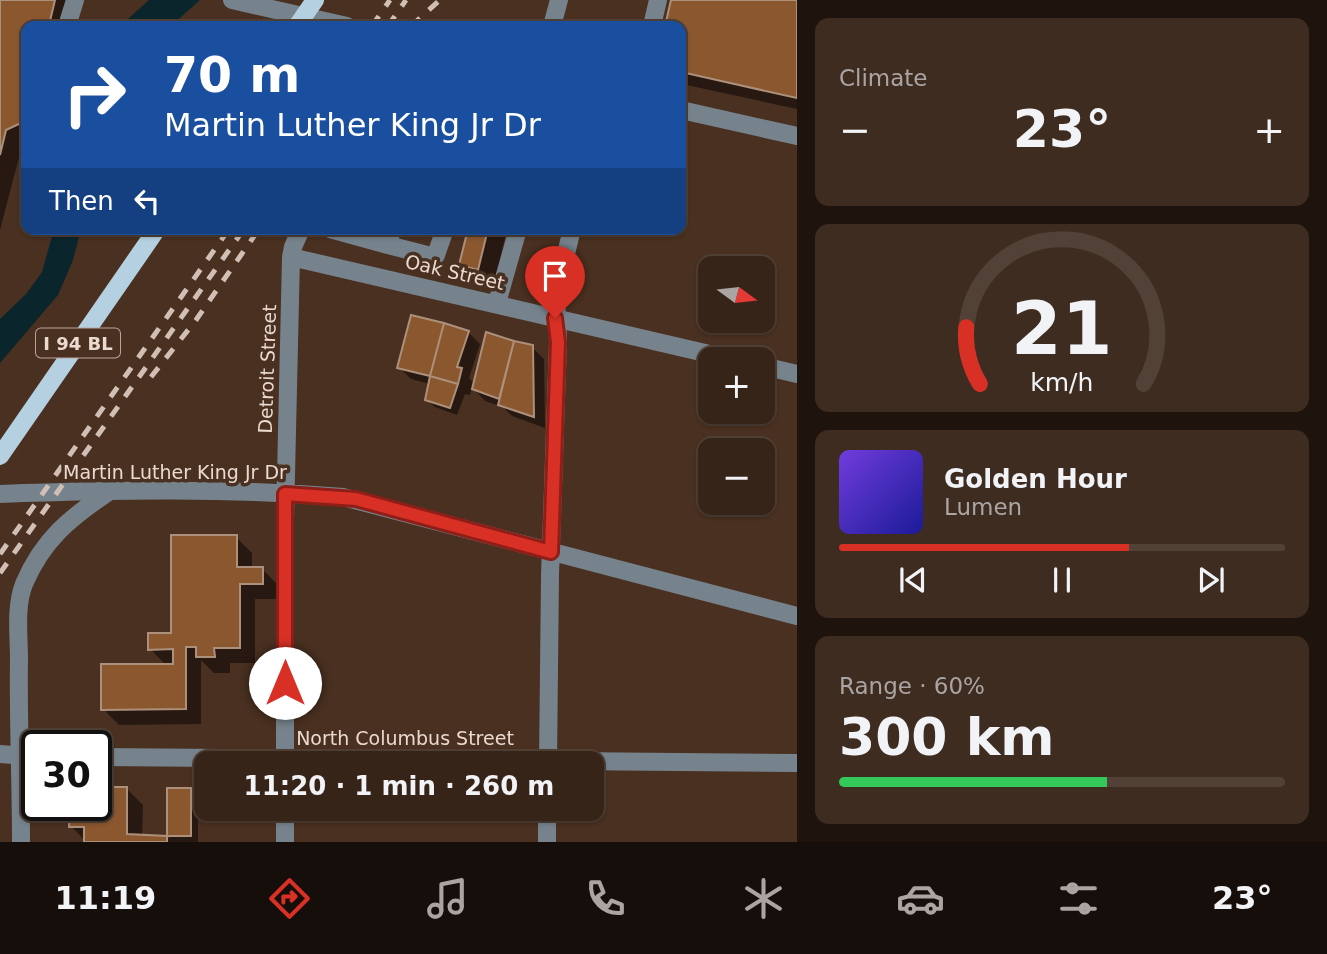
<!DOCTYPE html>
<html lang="en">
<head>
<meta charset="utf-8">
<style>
	body { margin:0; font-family:"DejaVu Sans",sans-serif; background:#3e2c21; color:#f1f3f6; height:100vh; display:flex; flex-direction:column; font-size:26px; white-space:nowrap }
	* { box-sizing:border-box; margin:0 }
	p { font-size:23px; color:#aaa4a2 }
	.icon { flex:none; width:38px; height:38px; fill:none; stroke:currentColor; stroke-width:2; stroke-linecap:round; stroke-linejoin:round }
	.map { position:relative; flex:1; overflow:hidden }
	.details { display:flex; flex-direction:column; gap:18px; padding:18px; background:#1e140d; width:530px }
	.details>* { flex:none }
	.banner { position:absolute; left:21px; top:21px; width:665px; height:214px; border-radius:14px; box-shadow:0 2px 5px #0004,0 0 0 2px #514137; background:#1a4fa0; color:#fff; overflow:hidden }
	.needle { width:46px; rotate:105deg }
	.buttons { position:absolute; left:698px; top:256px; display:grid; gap:14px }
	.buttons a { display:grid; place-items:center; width:77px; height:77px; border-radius:14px; background:#372418; box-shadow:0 2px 5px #0004,0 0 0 2px #514137; font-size:35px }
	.speed { position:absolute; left:21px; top:730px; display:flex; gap:14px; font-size:35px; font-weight:700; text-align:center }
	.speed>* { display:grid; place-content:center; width:91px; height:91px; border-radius:50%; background:#372418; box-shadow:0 2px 5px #0004,0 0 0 2px #514137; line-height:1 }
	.speed .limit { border:4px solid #111; border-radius:10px; background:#fff; color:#111 }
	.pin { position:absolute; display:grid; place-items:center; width:60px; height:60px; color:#fff; margin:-72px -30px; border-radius:50% 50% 50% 0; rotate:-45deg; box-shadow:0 0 7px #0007 }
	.pin .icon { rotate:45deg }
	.me { position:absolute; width:77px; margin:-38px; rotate:0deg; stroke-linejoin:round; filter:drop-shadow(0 0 5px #0008) }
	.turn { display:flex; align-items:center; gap:24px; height:147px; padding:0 28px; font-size:32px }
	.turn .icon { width:91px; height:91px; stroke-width:2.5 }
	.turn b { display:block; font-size:49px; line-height:60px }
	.then { display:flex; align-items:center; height:66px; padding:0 28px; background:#0003; gap:14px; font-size:26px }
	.big { font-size:52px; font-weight:800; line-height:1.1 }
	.details .widget { flex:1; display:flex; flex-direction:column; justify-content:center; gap:10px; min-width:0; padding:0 24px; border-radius:14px; background:#3e2c21 }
	.details .dial { align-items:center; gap:0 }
	.dial svg { height:182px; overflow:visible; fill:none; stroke:#514137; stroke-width:7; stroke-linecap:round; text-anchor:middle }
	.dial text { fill:#f1f3f6; stroke:none }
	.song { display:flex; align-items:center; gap:21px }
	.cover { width:84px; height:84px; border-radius:10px; background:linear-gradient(135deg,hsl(260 70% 55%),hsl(240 70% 35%)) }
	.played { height:7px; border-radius:4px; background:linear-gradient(90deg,#d93025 65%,#514137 65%) }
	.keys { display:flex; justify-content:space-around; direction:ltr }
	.heat { display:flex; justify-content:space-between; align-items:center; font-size:38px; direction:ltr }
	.charge { height:10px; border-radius:5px; background:linear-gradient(90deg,#34c759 60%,#514137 0) }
	.trip { position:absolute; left:194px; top:751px; width:410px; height:70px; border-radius:14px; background:#372418; box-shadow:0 2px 5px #0004,0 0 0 2px #514137; font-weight:800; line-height:70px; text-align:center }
	.dock { display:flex; height:112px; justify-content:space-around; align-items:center; background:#160e0a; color:#aaa4a2 }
	.dock .icon { width:49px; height:49px }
	.dock .current { color:#d93025 }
	.dock b { font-size:32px; color:#f1f3f6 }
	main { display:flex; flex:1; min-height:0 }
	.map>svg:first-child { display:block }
	.water { fill:#0b252c }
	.shadow { fill:#0007 }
	.building { fill:#8a572f; stroke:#ac907b; stroke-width:2 }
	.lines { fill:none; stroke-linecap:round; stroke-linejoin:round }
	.minor { stroke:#76838c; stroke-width:18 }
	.major { stroke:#b4d0e1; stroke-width:18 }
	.rail { stroke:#d1bfb5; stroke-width:5; stroke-dasharray:12 12; stroke-linecap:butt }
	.route-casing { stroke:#8d1f18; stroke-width:18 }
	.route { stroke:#d93025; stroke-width:12 }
	.labels { text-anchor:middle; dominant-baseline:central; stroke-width:7; stroke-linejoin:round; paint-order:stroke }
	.shield { fill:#493020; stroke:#baa79b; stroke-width:2 }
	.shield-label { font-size:18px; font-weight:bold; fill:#eadad0 }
	.street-label { font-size:19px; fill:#eadad0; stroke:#493020 }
</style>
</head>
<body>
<main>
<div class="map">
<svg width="797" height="842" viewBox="0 0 797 842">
	<rect width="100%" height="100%" fill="#493020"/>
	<path class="water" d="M149 0H200L171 26H120Z
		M54 229H81L73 260 58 295 0 363V319L26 294 42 272Z"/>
	<path class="shadow" d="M0 0H72L67 26H26V144L22 146 0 230Z
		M673 0H797V109L682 84 681 26H667Z
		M469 229H507L494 285 477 281 461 265Z
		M468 332 480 344 469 378 475 384 488 335 532 347 544 359 545 428 512 416 503 407 485 401 472 387 470 395 465 394 457 415 435 407 427 400 430 384 411 379 399 367Z
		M236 537 252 553V569H262L278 585V599H255V663H230V673H214L201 660V724L119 725 103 709 166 665 150 649 173 634Z
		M127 789 143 805 142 837 171 838 168 836 190 790 198 798V842H86L71 826V805H96Z"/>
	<path class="building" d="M0 0H55L50 21 51 26H26V122H23L6 130 0 155Z
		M671 0H797V98L681 72V26H665Z
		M468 229H488L478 270 459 265Z
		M411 315 444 323 430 376 397 368Z
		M444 323 469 331 457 367 462 368 458 384 430 376Z
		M486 332 514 341 499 399 472 389Z
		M514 341 533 345 534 417 498 405Z
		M430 376 458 384 450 408 425 400Z
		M171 535H237V567H263V584H240V648H214L215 657H196V647H186V709L101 710V664H173V649L148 650V633H171Z
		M96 787H127V834L167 836V842H84V827H69L70 805H96Z
		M167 788H191V836H167Z"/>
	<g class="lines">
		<path class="minor" d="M232 0 347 26
			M67 26 75 0
			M552 26 559 0
			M652 26 658 0
			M681 110 797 136
			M330 229 388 245
			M392 229 388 245 431 256 436 255 445 229
			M291 257 731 359
			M497 303 518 229
			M763 366 797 374
			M0 494C113 490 231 488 343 497L797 616
			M0 754 37 757
			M96 757 797 763
			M285 763V519L291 257 293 247 301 229
			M548 763 550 575 558 342 556 295 572 229
			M285 808V842
			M21 842C21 781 18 720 19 659 19 635 15 607 24 584 43 539 71 517 110 491
			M547 842V808"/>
		<path class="major" d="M297 26 315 0
			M0 456 157 229"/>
		<path class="rail" d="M372 26 390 0
			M388 26 406 0
			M411 26 440 0
			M151 377 196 320 259 229
			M0 554 229 229
			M0 573 244 229"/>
	</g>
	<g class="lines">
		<g class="route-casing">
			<path id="route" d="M285 683V494L356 499 551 552 558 342 555 318"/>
		</g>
		<use href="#route" class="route"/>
	</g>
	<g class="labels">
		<rect class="shield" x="36" y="328.5" width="84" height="29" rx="5"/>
		<g class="shield-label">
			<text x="78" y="343">I 94 BL</text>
		</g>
		<g class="street-label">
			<text transform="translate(455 272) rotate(13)">Oak Street</text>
			<text transform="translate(267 369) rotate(-88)">Detroit Street</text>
			<text x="175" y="472">Martin Luther King Jr Dr</text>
			<text x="405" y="738">North Columbus Street</text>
		</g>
	</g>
</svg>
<div class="buttons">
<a><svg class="needle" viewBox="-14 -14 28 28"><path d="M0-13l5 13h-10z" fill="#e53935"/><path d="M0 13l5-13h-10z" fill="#aaa4a2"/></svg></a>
<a>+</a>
<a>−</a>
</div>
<div class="speed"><div class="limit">30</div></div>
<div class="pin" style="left:555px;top:318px;background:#d93025"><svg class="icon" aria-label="arrive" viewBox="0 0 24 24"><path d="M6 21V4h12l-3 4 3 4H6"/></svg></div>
<svg class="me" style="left:285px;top:683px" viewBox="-20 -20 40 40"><circle r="19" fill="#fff"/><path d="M0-13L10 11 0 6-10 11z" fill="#d93025"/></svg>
<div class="trip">11:20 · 1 min · 260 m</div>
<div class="banner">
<div class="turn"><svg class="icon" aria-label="right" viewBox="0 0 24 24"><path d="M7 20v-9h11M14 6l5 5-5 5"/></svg><div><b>70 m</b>Martin Luther King Jr Dr</div></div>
<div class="then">Then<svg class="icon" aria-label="left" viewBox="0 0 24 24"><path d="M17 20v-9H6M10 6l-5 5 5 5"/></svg></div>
</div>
</div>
<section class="details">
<div class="widget"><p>Climate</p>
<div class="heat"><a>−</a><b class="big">23°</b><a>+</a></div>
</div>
<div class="widget dial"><svg viewBox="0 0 100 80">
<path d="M14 69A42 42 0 1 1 86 69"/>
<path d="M14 69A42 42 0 0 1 8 44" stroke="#d93025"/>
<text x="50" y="56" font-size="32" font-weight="700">21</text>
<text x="50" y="72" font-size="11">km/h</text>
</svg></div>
<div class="widget">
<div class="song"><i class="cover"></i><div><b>Golden Hour</b><p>Lumen</p></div></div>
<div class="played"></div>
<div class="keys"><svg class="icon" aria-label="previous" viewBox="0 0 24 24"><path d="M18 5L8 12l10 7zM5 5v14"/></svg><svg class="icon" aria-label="pause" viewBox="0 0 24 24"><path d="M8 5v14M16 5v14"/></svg><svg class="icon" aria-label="next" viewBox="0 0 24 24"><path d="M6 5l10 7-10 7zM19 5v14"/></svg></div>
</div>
<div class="widget"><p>Range · 60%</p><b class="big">300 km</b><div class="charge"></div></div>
</section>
</main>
<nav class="dock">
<b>11:19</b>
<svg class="icon current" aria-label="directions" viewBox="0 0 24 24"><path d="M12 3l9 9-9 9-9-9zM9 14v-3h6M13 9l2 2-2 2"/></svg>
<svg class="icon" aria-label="music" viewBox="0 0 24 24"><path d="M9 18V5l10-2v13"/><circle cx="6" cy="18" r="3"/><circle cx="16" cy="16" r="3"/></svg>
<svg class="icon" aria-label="phone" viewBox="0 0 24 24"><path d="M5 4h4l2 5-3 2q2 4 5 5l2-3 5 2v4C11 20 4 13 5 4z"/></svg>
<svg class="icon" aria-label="climate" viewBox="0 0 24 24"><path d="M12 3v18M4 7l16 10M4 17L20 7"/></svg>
<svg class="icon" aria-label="car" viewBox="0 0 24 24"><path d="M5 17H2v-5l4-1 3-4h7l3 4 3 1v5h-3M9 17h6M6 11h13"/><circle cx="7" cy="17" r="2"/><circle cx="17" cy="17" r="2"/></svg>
<svg class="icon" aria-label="filters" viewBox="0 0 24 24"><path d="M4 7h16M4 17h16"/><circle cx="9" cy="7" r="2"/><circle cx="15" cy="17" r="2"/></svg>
<b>23°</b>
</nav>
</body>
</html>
